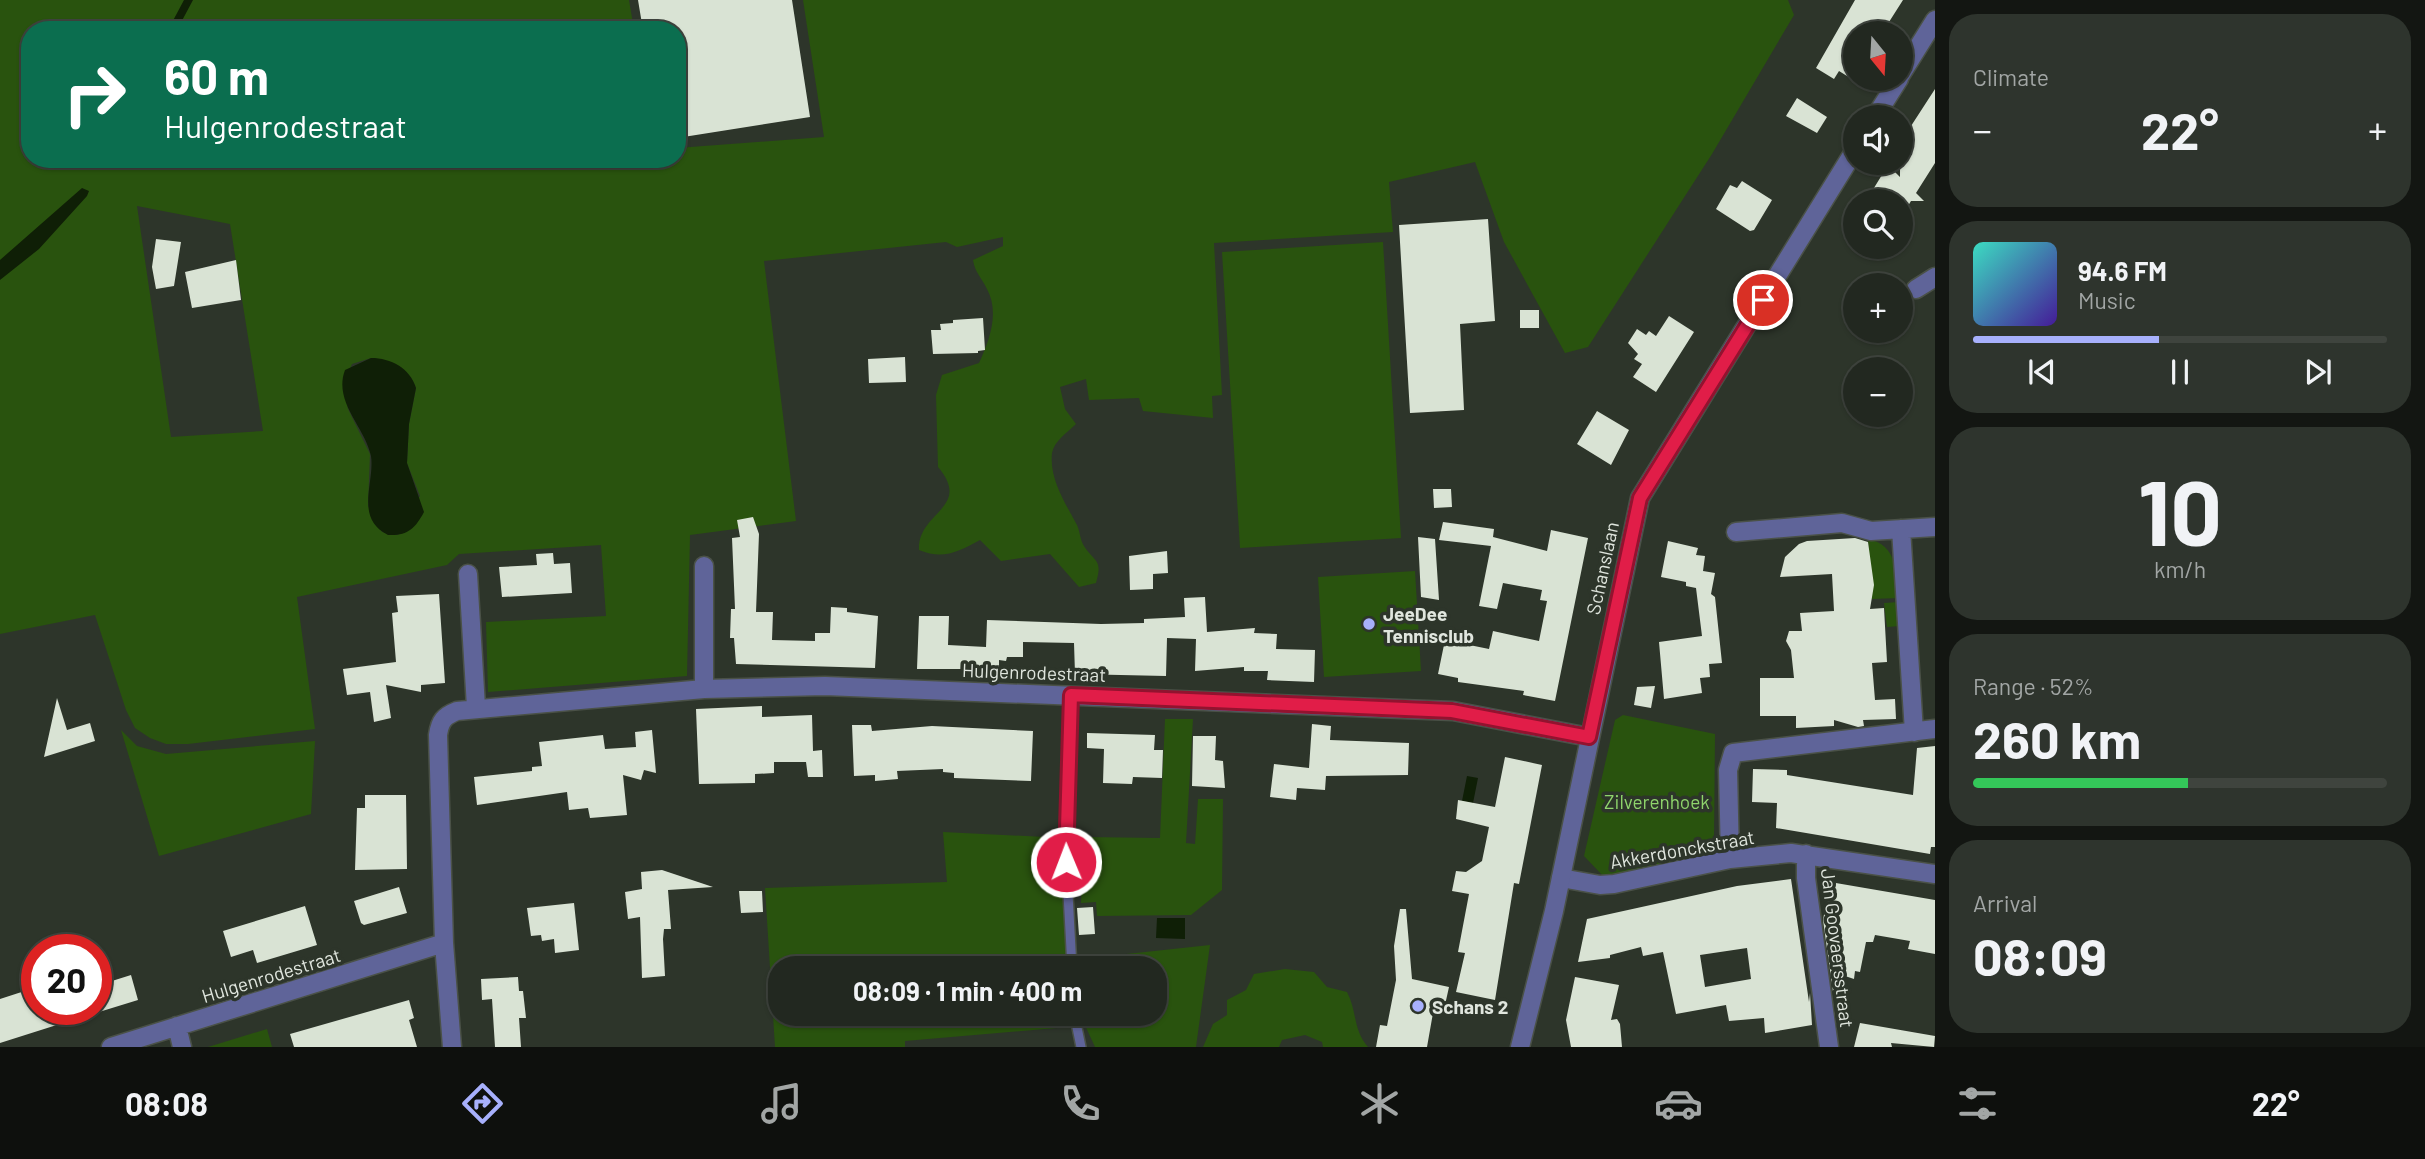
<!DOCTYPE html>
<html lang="en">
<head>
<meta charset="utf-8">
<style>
	body { margin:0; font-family:Barlow,sans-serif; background:#2e342d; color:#f1f3f6; height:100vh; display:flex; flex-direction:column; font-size:26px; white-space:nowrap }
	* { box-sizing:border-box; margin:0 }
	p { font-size:23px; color:#a2a6a5 }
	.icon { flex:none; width:38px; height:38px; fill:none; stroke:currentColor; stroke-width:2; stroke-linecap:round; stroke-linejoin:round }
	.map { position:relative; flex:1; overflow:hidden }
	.side { display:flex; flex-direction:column; gap:14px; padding:14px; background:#131612; width:490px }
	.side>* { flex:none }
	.banner { position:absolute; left:21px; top:21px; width:665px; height:147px; border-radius:28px; box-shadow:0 2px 5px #0004,0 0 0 2px #3f443e; background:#0b6e4f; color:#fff; overflow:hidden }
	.needle { width:46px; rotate:162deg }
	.tools { position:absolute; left:1843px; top:21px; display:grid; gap:14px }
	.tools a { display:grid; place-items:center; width:70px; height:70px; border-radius:50%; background:#222820; box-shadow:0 2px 5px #0004,0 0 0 2px #3f443e; font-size:35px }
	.speed { position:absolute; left:21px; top:934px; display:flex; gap:14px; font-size:35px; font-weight:700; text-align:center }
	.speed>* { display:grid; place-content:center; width:91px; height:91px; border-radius:50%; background:#222820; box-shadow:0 2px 5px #0004,0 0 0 2px #3f443e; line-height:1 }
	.speed .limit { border:10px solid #d22; background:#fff; color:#111 }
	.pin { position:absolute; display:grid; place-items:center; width:60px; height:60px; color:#fff; margin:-30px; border:4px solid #fff; border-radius:50%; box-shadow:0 2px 7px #0007 }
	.me { position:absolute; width:77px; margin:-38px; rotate:359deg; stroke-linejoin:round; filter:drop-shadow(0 0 5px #0008) }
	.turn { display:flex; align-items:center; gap:24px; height:147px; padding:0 28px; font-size:32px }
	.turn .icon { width:91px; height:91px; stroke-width:2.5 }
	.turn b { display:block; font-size:49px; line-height:60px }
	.big { font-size:52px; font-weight:700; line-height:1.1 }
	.side .tile { flex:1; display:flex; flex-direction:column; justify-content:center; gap:10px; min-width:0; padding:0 24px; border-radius:28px; background:#2e342d }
	.side .dial { align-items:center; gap:0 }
	.dial b { font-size:91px; line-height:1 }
	.song { display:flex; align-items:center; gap:21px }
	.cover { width:84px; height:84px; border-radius:10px; background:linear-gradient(135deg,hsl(170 70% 55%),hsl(260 70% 35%)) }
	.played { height:7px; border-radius:4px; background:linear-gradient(90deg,#a7b0fc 45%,#3f443e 45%) }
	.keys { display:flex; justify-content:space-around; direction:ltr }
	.heat { display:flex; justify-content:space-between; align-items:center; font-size:38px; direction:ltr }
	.charge { height:10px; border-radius:5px; background:linear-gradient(90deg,#34c759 52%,#3f443e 0) }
	.trip { position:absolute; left:768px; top:956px; width:399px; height:70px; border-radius:28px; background:#222820; box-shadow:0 2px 5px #0004,0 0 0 2px #3f443e; font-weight:700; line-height:70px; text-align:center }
	.menu { display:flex; height:112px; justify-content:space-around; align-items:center; background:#0e100d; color:#a2a6a5 }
	.menu .icon { width:49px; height:49px }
	.menu .active { color:#a7b0fc }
	.menu b { font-size:32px; color:#f1f3f6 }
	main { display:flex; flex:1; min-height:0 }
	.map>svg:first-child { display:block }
	.green { fill:#29530e; fill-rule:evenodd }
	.water { fill:#0f1f06 }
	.building { fill:#d9e3d4; fill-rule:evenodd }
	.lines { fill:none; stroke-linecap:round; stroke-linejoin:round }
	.service-casing { stroke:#4a5147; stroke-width:12 }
	.minor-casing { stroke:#4a5147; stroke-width:21 }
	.tertiary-casing { stroke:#4a5147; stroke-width:21 }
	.service { stroke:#5f6499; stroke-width:9 }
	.minor { stroke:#5f6499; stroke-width:18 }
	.tertiary { stroke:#5f6499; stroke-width:18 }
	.route-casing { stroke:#92132f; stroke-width:18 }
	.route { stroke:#e11d48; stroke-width:12 }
	.poi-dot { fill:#a7b0fc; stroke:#2d352a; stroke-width:2.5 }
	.labels { text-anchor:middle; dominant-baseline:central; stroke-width:7; stroke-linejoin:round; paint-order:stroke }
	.street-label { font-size:19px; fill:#e0e6de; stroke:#2d352a }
	.poi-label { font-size:19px; font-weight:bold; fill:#e0e6de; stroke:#2d352a; text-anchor:start }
	.park-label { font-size:19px; fill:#8fd56c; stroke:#2d352a }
</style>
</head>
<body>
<main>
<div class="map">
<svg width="1935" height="1047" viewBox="0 0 1935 1047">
	<rect width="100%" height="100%" fill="#2d352a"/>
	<path class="green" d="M0 0H629L634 30H30V159H677V148L824 137 803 0H1788L1794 15 1712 154 1588 347 1565 353 1504 242 1475 162 1389 182 1393 232 1214 243 1222 395 1212 396 1213 418 1143 411 1139 398 1089 400 1086 379 1060 387 1065 409 1076 424C1068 432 1054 441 1052 453 1049 479 1066 504 1077 525 1080 531 1080 540 1084 546 1095 563 1103 559 1096 583L1079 587 1050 554 1001 561 980 540C958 552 943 560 919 550 917 512 973 508 938 467L936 395 942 375 979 363C989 341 1000 313 987 289 982 278 975 273 973 260L1003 246V237L957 247 946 242 764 261 796 521 690 535 687 676 488 692 486 622 606 616 601 545 459 554 447 565 297 597 315 729 188 744H166L150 738 135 728 126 710 95 615 0 634ZM137 206 230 224 263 431 171 437ZM371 358C391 361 409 367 416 388L409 424 407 463 420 496 398 535 382 532 368 506 370 454 348 409 343 386 352 364Z
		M1383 242 1401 538 1240 548 1222 252Z
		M1868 539C1898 545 1896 573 1899 598L1872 599Z
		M1415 571 1421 671 1324 677 1318 577Z
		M1899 602 1900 626 1887 627 1884 603Z
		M1623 715 1715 734 1714 839 1706 851 1698 855 1605 878 1584 856 1615 720Z
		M1165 719H1193L1186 843 1195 844 1198 799H1223L1222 890 1191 915 1097 916 1096 902 1081 903 1083 837 1160 838Z
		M121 730 137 746 166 754 315 741 311 814 159 856Z
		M943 832 1065 838 1071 960 1210 945 1196 1047H1095L1083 1021 1057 1028 905 1041V1047H775L765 888 947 882ZM780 968H1155V1013H780Z
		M1285 969 1314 972 1327 987 1347 992C1357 1011 1353 1030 1368 1047H1323L1322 1042 1305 1035 1282 1040 1279 1047H1203L1213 1024 1227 1015V1000L1246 990 1254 974Z
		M267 1029 272 1047H208Z"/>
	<path class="water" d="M184 0H193L177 30H168Z
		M82 188 89 191 87 196 39 249 0 280V260Z
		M371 358C391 358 410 368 416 388L409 424 407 463 424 512C415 529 407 536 388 535 354 518 375 483 371 456 365 427 333 402 345 370Z
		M1467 776 1478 778 1473 803 1462 801Z
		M1157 918H1185V939L1156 938Z"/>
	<path class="building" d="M638 0H792L810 117 677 138V30H643Z
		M1855 0H1903L1882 33H1855V81L1839 71 1834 79 1816 68Z
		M1935 89V163L1916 193 1924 201H1911L1900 219V201H1866L1888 165 1900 177V143Z
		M1797 98 1827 117 1817 133 1786 116Z
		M1742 181 1772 200 1754 230 1750 231 1716 209 1730 185 1737 188Z
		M1488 219 1495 321 1460 324 1464 410 1410 413 1399 225Z
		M156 239 181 242 174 286 156 289 152 267Z
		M236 260 241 300 192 308 185 272Z
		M1520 310H1539V328H1520Z
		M1669 316 1694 332 1656 392 1633 377 1642 364 1634 359 1638 354 1628 343 1637 329 1646 335 1649 331 1656 336Z
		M983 318 985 350 978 351V353L933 354 931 330H941L940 324 953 323V320Z
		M905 357 906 382 869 383 868 359Z
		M1597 411 1629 430 1611 465 1577 444Z
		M1433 489H1451L1452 507 1434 508Z
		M753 517 759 534 756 612H773L772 640 815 641V633H830L831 607 847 608V612L878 616 875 668 736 664 734 638H730L731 609H735L732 538 740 537 737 520Z
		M1443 522 1494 529 1493 537 1547 551 1551 530 1588 538 1555 701 1523 695 1524 691 1458 682V678L1438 674 1445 640 1489 649 1493 631 1539 641 1547 601 1540 600 1542 590 1503 583 1497 609 1479 606 1491 546 1439 540Z
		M1418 537 1435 539 1439 600 1421 597Z
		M1855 538 1868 542 1874 585 1870 609 1884 608 1887 662 1872 663 1875 700 1895 699 1896 719 1863 720 1864 726 1858 727 1834 720V726L1796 728V716H1760V678H1794L1791 650 1786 641 1789 631H1802L1800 613 1834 611 1832 574 1780 577 1785 557 1799 544 1807 541Z
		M1668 541 1698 548 1696 555 1705 556 1703 571 1715 573 1711 594 1715 597 1722 663 1709 664 1710 677 1700 678 1702 693 1664 699 1659 642 1702 636 1696 588 1686 586V582L1661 577Z
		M1167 551 1168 573 1153 574V589L1130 590 1129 556Z
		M553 553 554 564 570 563 572 593 502 597 499 567 537 565 536 554Z
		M439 594 445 683 421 685V692L386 685 391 718 374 722 370 692 347 695 343 669 396 662 392 613 398 612 396 596Z
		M1205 597 1207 632 1255 628 1254 633 1277 634 1276 649 1315 650 1314 682 1267 680 1268 671H1244V667L1195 671 1196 639 1167 638 1166 676 1075 674 1074 643 1023 642V657H1007L1006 661 999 660V669H917L919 616H949L948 645 986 647 987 620 1101 624 1144 623V619L1185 617 1184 598Z
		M1655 686 1651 708 1634 705 1637 687Z
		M57 698 67 730 90 723 95 741 44 757Z
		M762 706V717L812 715 813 751 822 750 823 777H808L806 762H774V773L755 774V783L699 784 696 709Z
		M1312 724 1331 726 1330 740 1409 743 1408 775 1326 776 1325 790 1297 788 1296 800 1270 797 1274 764 1309 768Z
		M852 725H871L872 731 932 726 1033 731 1031 781 954 778V773L943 772V769L897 771 898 779 875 781V775L854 776Z
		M652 730 656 773 644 770 641 780 623 775 627 815 590 818 588 808 569 810 567 792 477 805 474 777 532 771V767L542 766 539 742 603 735 605 749 636 747 635 732Z
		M1087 733 1155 735 1154 750H1163L1162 778 1133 777 1132 784 1103 783 1104 749 1087 748Z
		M1193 736H1216L1215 760 1223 761 1225 788 1192 786Z
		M1935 746V847H1931L1930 854 1776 828 1777 803 1752 802 1753 769 1787 770V775L1913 795 1917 748Z
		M1505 757 1542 765 1519 884 1514 883 1495 1000 1456 992 1465 953 1458 952 1469 894 1452 891 1456 871 1466 872 1482 861 1489 827 1456 819 1458 800 1495 807Z
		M365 795H406L407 869 355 870 357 808H365Z
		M662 870 713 887 668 890 671 929H664L663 939 665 976 642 978 640 917 628 919 625 892 642 889 641 872Z
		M1791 879 1809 1002 1810 993 1812 1025 1765 1033 1764 1018 1729 1021 1726 1005 1676 1014 1663 952 1643 956 1641 947 1610 955V958L1578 962 1587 919 1737 886ZM1747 948 1751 979 1705 987 1700 955Z
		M1830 882 1935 900V954L1908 949 1910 941 1875 935 1873 942H1866L1860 972 1855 971 1854 979 1845 976 1840 997 1834 999 1823 920Z
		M399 887 407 913 364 925 361 923 354 901Z
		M739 891H762L763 912 741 913Z
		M574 903 579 950 555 953 554 939 542 941 541 935 531 936 527 908Z
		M305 906 317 945 257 963 253 950 231 957 223 931Z
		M1093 907 1095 934 1079 935 1077 908Z
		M1400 909H1406L1412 979 1449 987 1443 1014 1433 1013 1427 1047H1376L1380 1025 1387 1026 1396 980 1394 946Z
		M131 975 138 1000 99 1012 96 986Z
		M518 977 519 991H523L526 1018H519L521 1047H495L492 999 482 1000 481 979Z
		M1575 977 1619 985 1611 1020 1617 1019 1620 1024 1622 1047H1571L1566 1020Z
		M37 987V1010H58L63 1023 0 1043V999Z
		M409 1000 414 1018 409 1020 417 1047H294L290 1034Z
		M1860 1023 1935 1036 1934 1047 1891 1043 1892 1047H1854Z"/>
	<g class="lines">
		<g class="service-casing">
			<path id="service" d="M1071 695 1065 838 1072 968
				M1074 1013 1081 1047"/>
		</g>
		<g class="minor-casing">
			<path id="minor" d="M1916 289 1935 277
				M1901 529 1914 732
				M1736 532 1842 523 1871 531 1935 527
				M468 574 476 707
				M704 689V566
				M1806 854V878L1829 1047
				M1730 859 1728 770 1733 753 1935 729
				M1561 878 1600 885 1614 884 1730 859 1791 853 1935 874
				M444 943 452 1047
				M177 1026 182 1047
				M111 1047 444 943 438 735C440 721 444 716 457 711L704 689 825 686 1453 711 1589 737"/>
		</g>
		<g class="tertiary-casing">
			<path id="tertiary" d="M1900 76 1935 20
				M1875 117 1899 79
				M1520 1047 1554 911 1640 498 1855 150"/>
		</g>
		<use href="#service" class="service"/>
		<use href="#minor" class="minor"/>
		<use href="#tertiary" class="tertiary"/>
	</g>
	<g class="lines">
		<g class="route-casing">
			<path id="route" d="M1066 862 1071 695 1452 711 1589 737 1640 498 1763 300"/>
		</g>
		<use href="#route" class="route"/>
	</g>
	<g class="poi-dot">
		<circle cx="1369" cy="624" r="7"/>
		<circle cx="1418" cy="1006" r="7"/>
	</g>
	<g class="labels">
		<g class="street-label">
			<text transform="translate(1602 568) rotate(-78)">Schanslaan</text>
			<text transform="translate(1034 672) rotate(2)">Hulgenrodestraat</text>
			<text transform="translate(1682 849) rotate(-10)">Akkerdonckstraat</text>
			<text transform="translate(1838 948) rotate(83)">Jan Goovaersstraat</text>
			<text transform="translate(271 975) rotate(-17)">Hulgenrodestraat</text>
		</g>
		<g class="poi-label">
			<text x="1383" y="613">JeeDee<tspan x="1383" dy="22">Tennisclub</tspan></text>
			<text x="1432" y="1006">Schans 2</text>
		</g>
		<g class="park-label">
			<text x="1657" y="801">Zilverenhoek</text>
		</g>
	</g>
</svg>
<div class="tools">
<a><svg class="needle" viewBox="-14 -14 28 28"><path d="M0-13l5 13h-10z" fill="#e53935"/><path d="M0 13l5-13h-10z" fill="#a2a6a5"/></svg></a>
<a><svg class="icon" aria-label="sound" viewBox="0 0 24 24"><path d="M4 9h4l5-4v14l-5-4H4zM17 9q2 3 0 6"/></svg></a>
<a><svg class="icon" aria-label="search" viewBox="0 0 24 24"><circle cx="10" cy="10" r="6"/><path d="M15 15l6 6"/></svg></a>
<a>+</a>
<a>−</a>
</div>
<div class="speed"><div class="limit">20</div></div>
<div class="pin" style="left:1763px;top:300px;background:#d93025"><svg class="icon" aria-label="arrive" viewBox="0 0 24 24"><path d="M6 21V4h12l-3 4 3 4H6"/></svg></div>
<svg class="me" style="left:1066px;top:862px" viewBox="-20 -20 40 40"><circle r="17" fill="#e11d48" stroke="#fff" stroke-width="3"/><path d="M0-11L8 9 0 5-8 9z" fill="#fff"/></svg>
<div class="trip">08:09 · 1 min · 400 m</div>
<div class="banner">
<div class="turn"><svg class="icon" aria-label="right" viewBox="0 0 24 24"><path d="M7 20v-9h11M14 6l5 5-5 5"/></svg><div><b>60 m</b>Hulgenrodestraat</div></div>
</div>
</div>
<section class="side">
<div class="tile"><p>Climate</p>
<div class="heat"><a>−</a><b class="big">22°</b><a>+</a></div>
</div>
<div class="tile">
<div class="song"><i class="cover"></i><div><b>94.6 FM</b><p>Music</p></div></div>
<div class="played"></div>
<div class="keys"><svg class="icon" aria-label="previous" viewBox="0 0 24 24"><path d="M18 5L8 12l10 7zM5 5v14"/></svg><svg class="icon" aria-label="pause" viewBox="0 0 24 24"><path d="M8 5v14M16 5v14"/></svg><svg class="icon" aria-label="next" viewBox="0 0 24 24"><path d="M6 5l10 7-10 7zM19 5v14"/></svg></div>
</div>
<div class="tile dial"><b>10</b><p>km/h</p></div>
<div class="tile"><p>Range · 52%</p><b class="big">260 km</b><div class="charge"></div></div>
<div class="tile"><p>Arrival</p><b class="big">08:09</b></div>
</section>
</main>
<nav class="menu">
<b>08:08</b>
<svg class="icon active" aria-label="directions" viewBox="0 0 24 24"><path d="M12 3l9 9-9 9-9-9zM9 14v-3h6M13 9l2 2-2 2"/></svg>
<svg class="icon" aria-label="music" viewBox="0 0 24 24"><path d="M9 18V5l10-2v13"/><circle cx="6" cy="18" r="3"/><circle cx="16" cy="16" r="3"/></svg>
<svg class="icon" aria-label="phone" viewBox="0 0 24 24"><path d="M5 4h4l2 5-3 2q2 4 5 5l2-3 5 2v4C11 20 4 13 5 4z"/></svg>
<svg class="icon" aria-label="climate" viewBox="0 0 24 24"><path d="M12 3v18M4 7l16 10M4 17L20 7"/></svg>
<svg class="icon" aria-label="car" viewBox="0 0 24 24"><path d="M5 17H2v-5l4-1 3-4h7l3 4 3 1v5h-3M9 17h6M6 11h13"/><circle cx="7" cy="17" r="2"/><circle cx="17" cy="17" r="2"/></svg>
<svg class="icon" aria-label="filters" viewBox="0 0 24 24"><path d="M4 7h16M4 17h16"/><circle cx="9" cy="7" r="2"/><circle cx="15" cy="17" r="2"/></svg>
<b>22°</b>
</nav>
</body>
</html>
